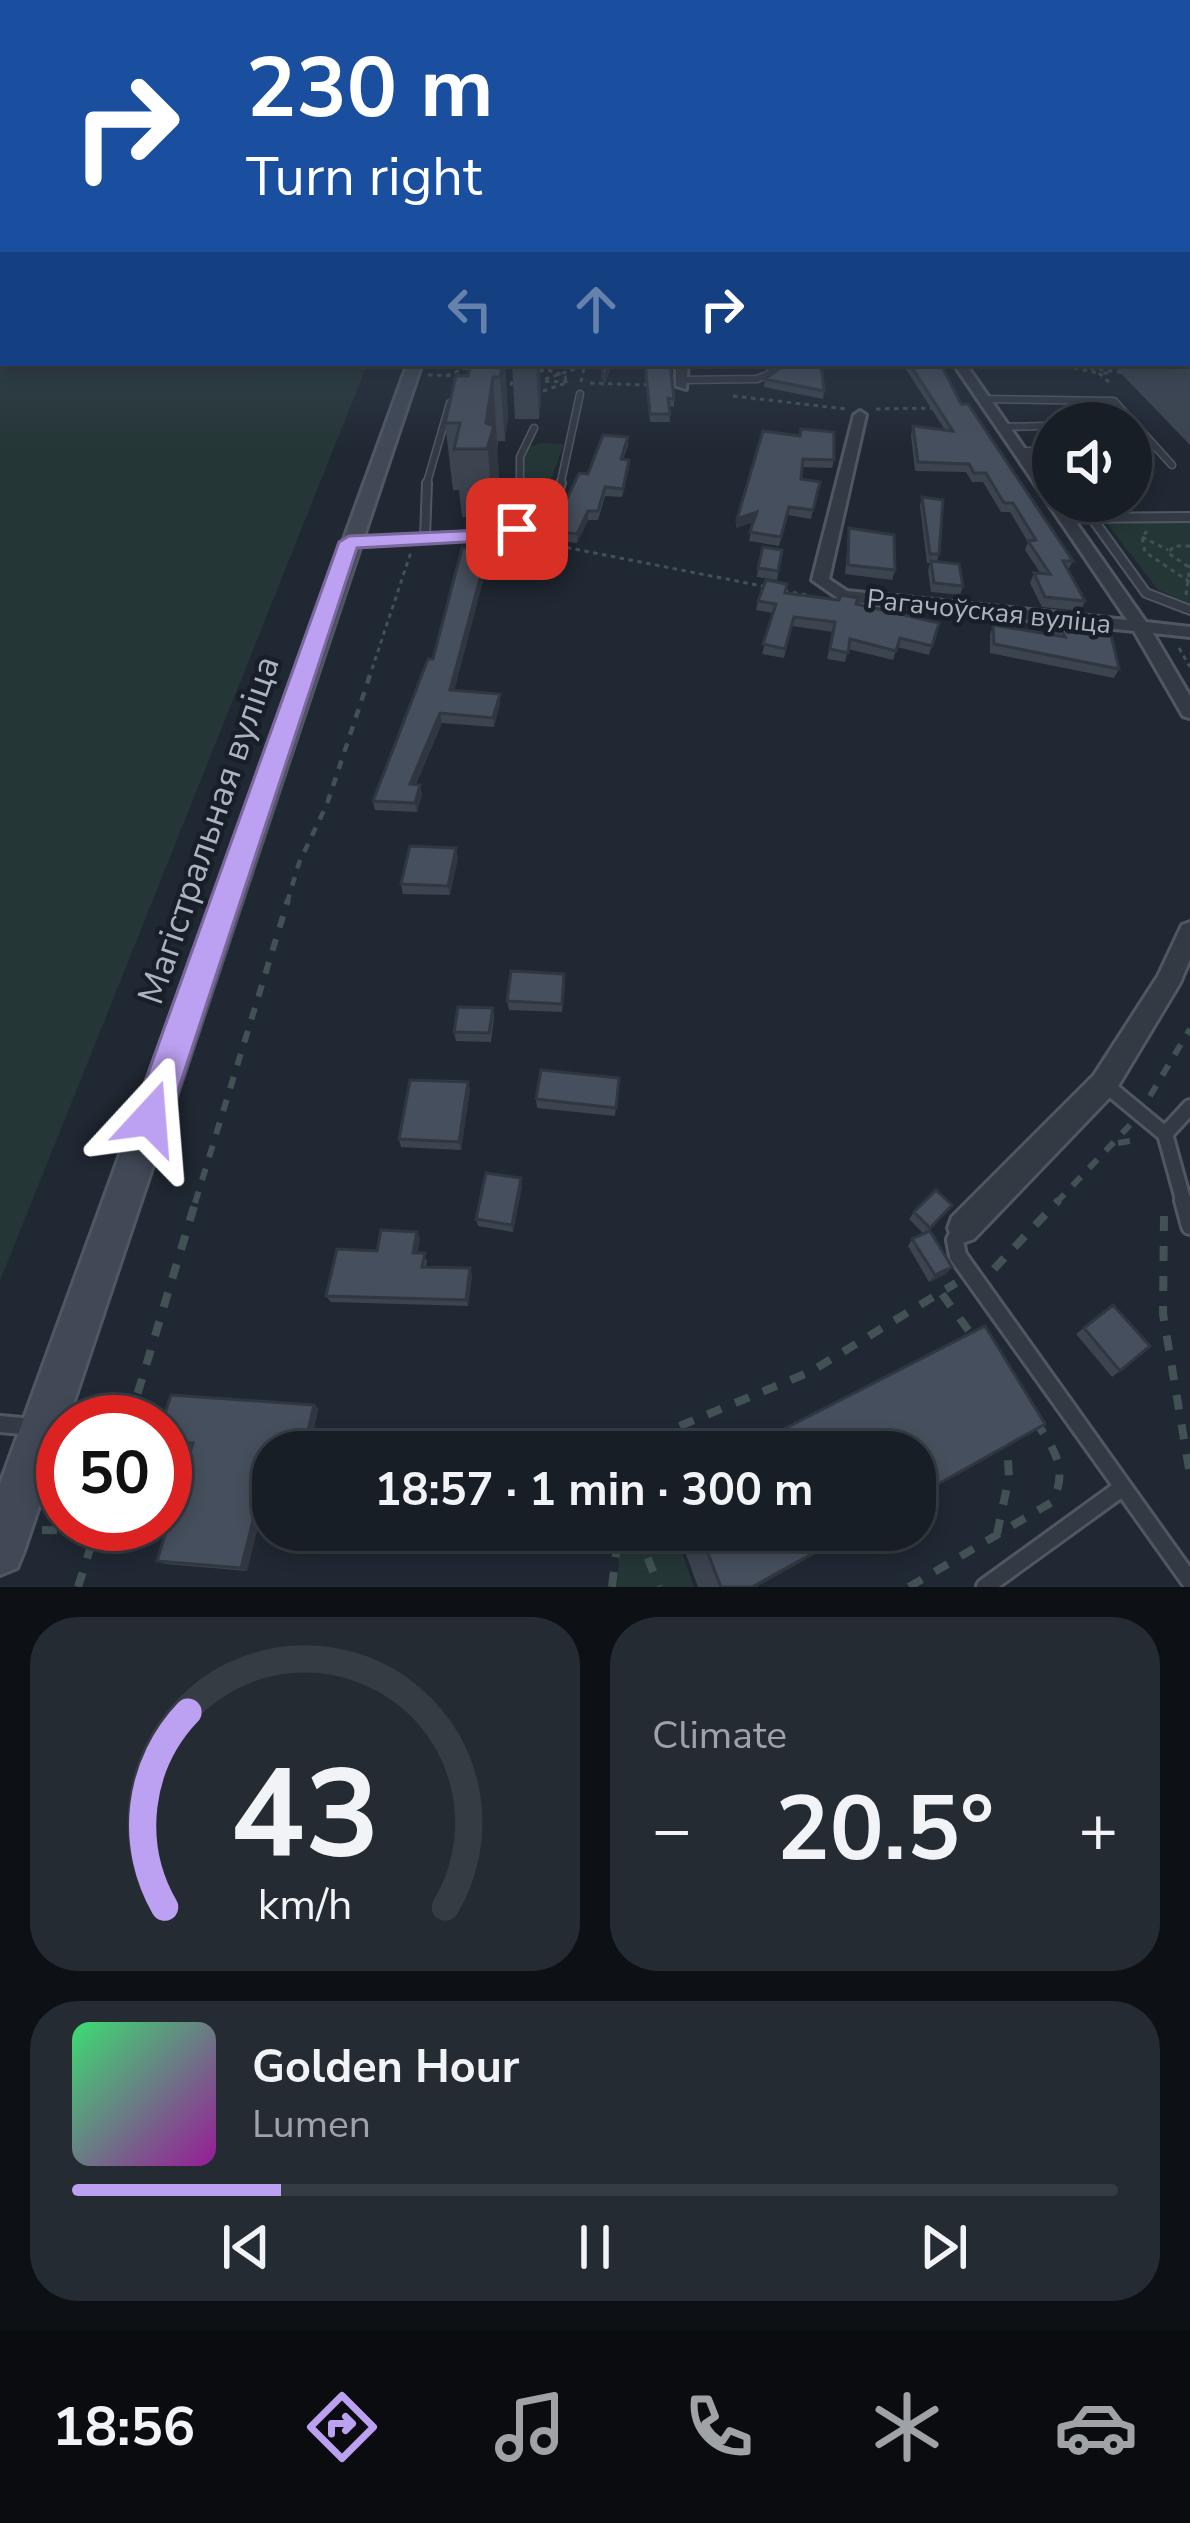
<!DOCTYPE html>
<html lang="en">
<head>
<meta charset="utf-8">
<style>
	body { margin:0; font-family:"Nunito Sans",sans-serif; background:#252b32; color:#f1f3f6; height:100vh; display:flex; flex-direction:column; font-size:45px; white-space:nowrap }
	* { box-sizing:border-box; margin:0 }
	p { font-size:39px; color:#9fa2a7 }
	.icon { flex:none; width:66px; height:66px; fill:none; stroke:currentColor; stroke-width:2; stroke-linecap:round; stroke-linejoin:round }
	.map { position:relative; height:1587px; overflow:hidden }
	.drawer { display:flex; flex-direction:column; gap:30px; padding:30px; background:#0d1015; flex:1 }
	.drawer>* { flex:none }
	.banner { position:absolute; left:0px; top:0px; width:1191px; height:366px; box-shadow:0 6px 18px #0003,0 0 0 3px #363c43; background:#1a4fa0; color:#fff; overflow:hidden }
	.fabs { position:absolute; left:1032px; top:402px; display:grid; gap:24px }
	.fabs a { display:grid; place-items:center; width:120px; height:120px; border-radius:50%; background:#181e26; box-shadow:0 6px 18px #0003,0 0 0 3px #363c43; font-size:60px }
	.speed { position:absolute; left:36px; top:1395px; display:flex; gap:24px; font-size:60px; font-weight:700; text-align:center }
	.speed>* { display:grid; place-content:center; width:156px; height:156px; border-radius:50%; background:#181e26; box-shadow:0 6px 18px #0003,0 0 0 3px #363c43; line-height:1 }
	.speed .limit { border:18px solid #d22; background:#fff; color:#111 }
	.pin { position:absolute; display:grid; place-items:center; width:102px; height:102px; color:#fff; margin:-51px; border-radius:24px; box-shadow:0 6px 18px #0006 }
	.me { position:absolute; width:132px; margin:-66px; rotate:19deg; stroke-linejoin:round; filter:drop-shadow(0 0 9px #0008) }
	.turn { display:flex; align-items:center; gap:42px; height:252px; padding:0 48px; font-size:54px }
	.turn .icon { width:156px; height:156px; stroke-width:2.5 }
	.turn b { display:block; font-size:84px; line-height:102px }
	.lanes { display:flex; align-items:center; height:114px; padding:0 48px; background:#0003; justify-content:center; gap:60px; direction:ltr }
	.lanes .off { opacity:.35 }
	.big { font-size:90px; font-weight:700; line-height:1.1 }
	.drawer .widget { flex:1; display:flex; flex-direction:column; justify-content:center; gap:18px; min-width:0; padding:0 42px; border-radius:48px; background:#252b32 }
	.drawer .dial { align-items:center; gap:0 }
	.dial svg { height:312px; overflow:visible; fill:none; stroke:#363c43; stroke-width:7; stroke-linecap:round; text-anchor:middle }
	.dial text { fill:#f1f3f6; stroke:none }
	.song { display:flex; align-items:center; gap:36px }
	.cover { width:144px; height:144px; border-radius:18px; background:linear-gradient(135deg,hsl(140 70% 55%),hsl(300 70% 35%)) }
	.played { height:12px; border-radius:6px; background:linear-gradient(90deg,#bca0f2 20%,#363c43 20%) }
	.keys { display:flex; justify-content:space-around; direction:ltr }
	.heat { display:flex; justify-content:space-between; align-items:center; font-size:66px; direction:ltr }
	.drawer .tiles { flex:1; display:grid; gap:30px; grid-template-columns:1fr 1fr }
	.widget:last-child { grid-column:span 2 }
	.trip { position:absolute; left:252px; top:1431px; width:684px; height:120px; border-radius:48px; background:#181e26; box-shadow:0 6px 18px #0003,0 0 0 3px #363c43; font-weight:700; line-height:120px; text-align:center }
	.dock { display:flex; height:192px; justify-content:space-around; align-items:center; background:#0a0c0f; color:#9fa2a7 }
	.dock .icon { width:84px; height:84px }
	.dock .active { color:#bca0f2 }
	.dock b { font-size:54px; color:#f1f3f6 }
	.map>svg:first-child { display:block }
	.green { fill:#253636 }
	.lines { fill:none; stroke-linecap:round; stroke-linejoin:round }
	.lane-far3-casing { stroke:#515762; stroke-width:9 }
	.lane-far2-casing { stroke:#515762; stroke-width:12 }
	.lane-far1-casing { stroke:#515762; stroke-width:20 }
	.lane-casing { stroke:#515762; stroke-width:22 }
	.street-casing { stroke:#515762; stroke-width:6 }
	.secondary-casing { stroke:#515762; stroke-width:6 }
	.path-far3 { stroke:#415154; stroke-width:3; stroke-dasharray:4.5 4.5; stroke-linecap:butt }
	.path-far2 { stroke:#415154; stroke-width:4.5; stroke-dasharray:9 9; stroke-linecap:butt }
	.path-far1 { stroke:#415154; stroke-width:6; stroke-dasharray:12 12; stroke-linecap:butt }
	.path { stroke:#415154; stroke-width:8; stroke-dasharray:15 15; stroke-linecap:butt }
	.lane-far3 { stroke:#333a44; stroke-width:6 }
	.lane-far2 { stroke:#333a44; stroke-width:8 }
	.lane-far1 { stroke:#333a44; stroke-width:14 }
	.lane { stroke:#333a44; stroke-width:16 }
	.street { fill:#333a44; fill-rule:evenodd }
	.secondary { fill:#414957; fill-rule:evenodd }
	.wall { fill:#3c4450 }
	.shaded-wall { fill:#313741 }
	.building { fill:#464f5d; stroke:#313741; stroke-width:3 }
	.route { fill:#bca0f2; stroke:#7a689d; stroke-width:3 }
	.labels { text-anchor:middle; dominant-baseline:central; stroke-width:9; stroke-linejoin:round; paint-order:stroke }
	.far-street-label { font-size:27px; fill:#adb4c1; stroke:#191f28 }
	.near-street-label { font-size:36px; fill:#adb4c1; stroke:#191f28 }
</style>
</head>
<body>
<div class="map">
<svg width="1190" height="1587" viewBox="0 0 1190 1587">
	<rect width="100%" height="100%" fill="#202833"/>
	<path class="green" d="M0 230 3 363H368L0 1281Z
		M541 443 564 444 544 498 529 495 521 475 526 448Z
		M1106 522H1190V603L1158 590Z
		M621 1530H674L694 1587H617Z"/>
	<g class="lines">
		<g class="lane-far3-casing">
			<path id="lane-far3" d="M682 380 757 379 772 373 769 363
				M982 399 1114 401 1172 465
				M1002 427 1044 426
				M1018 451H1053
				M426 486 450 403
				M520 486V457L534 428
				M560 486 580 394"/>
		</g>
		<g class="lane-far2-casing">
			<path id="lane-far2" d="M1063 518 1190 517
				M1092 518 1146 593 1190 610
				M514 534 521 506 520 483
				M425 537 427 483
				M349 542 544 531 561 483"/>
		</g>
		<g class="lane-far1-casing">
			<path id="lane-far1" d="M1107 1086 1165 1134 1184 1203
				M1165 1134 1190 1107"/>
		</g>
		<g class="lane-casing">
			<path id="lane" d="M1183 1200 1190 1226
				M961 1231 955 1240 958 1256 1190 1581
				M0 1424 33 1427
				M985 1587 1123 1487"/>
		</g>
		<g class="street-casing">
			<path id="street" d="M676 363H688L686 389 676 386Z
				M953 363H965L1053 489V501H1061L1146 622 1190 627V637L1153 633 1190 696V718L1183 716 1134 631 842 601 812 580 854 415 860 411 866 415 829 579 847 591 1127 620Z
				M1190 922V959L1180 983 1114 1093 974 1239 963 1243 952 1239 948 1228 952 1217 1094 1075 1158 976 1182 925Z"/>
		</g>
		<g class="secondary-casing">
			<path id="secondary" d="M408 363H422L67 1422H63V1435L24 1551 17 1568 0 1575V1484Z"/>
		</g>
		<path class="path-far3" d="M984 367H1069L1098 373
			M1081 367 1127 373
			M466 368 482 377 464 384 448 375Z
			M548 370 565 376 566 383 540 392 511 384 517 374Z
			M1108 373H1099L1111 384
			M428 375 471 376
			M545 379 584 366
			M536 381 572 382
			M581 382 585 363
			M590 383 650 385
			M733 396 847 409
			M876 409 936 408
			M1131 461 1156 472
			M1131 470H1147
			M1147 531 1142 537 1145 552 1190 582
			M1142 537 1168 550
			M549 544 767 587
			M1190 546H1174L1168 553 1190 568
			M784 591 808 595
			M1186 595 1190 565
			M1179 648 1190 667
			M372 669 411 552"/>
		<path class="path-far2" d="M287 903 299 863 327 804 373 666"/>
		<path class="path-far1" d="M1150 1096 1190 1029
			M1118 1143 1141 1139
			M195 1203 288 900
			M1056 1203 1130 1125"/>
		<path class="path" d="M1164 1216 1163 1314 1190 1475
			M994 1269 1059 1200
			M942 1294 974 1338
			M129 1422 196 1200
			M628 1452 629 1447 810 1372 956 1283
			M42 1530 96 1531
			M637 1530 659 1587
			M997 1534 1009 1477 1007 1445
			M78 1587 98 1524
			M612 1587 619 1530
			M909 1587 1052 1502C1068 1472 1056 1451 1038 1425"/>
		<use href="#lane-far3" class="lane-far3"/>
		<use href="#lane-far2" class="lane-far2"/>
		<use href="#lane-far1" class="lane-far1"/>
		<use href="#lane" class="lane"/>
		<use href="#street" class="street"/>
		<use href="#secondary" class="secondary"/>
	</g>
	<path class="wall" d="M1190 335V445L1111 363H1188Z
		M470 363H505L508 417 505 441H498L497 453 500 493 493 517H462L459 490H453L445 423 468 376Z
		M512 363H539L541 399 539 419H515Z
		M644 363H670L674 399V407L669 406 670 422H650Z
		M699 363H763L762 366Z
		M774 363H821L824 391 823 399 764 387 765 379 777 370Z
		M902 363H940L961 404 1073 561 1068 570 1085 601 1081 611 1042 607 1030 583 1034 573 1041 574 1025 550 1028 542 1010 512H1001L983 482H972L966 472 915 471 911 435 913 426 945 430Z
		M800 436 834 460 832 468 802 467 801 479 820 482 811 519 788 515 779 546 749 541 753 522 736 528 737 519Z
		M628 437V446L623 459 629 460V468L622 497 605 496 598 520H588L577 543 552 540V531L588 474Z
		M922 497 939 554 937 561 963 586 960 595 931 592 928 570 930 563H927L920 506Z
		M849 528 895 570 892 580 845 574Z
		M488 549 489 558 454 690 500 694V703L494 727 442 723 416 784 422 794 417 812 375 810 373 801 433 659Z
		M782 550 777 580 757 577 758 568Z
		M785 593 856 604 939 623 929 655 897 647 893 660 848 649 845 662 827 659 833 632 792 626 784 658 762 654 773 613 756 610 758 601Z
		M1055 618 1119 669 1114 678 990 653V635L993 625 1055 635 1051 627Z
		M458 857 450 895 403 894 401 884Z
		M565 983 562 1012 509 1010 507 1001Z
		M493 1008 494 1017 491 1042 456 1041 454 1032Z
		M619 1078 615 1116 537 1108 536 1099Z
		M468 1082 470 1090 461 1150 401 1147 399 1139Z
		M522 1186 513 1232 478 1226 476 1219Z
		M914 1212H946L927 1232 952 1267 946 1274 929 1282 908 1246 912 1239 924 1234 909 1219Z
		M417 1232 420 1239 417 1253 427 1260 426 1267 472 1275 468 1306 331 1302 326 1296 377 1251Z
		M1113 1305 1120 1371 1112 1377 1076 1334Z
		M314 1405 318 1409 309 1452H273L247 1571 166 1564 157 1561 192 1447 165 1445V1422Z
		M677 1530H858L756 1587H698Z"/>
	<path class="shaded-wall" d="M503 363H505L508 417 505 441 500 377Z
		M536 363H539L541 399 539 419Z
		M610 363H613L603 388V380Z
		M493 377 500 493 493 517 486 423Z
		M588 511V520L577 543V534Z
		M757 512 755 521 736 528 737 519Z
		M488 549 489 558 452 699 450 690Z
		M500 694V703L494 727 493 718Z
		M440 713 442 723 412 794 410 784Z
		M420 785 422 794 417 812 415 803Z
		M456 848 458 857 450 895 448 886Z
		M468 1082 470 1090 461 1150 459 1142Z
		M521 1178 522 1186 513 1232 512 1225Z
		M417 1232 420 1239 416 1259 413 1253Z
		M952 1267 946 1274 929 1282 935 1275Z
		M470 1268 472 1275 468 1306 466 1300Z
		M314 1405 318 1409 309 1452H305L303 1451Z
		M1045 1424 986 1459 915 1498V1497Z
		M271 1449 276 1452H273V1469L247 1571 241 1568Z
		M855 1530H858L756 1587H752Z"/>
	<path class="building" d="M1188 334 1190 335V364L1188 363Z
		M470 363H503L500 377H493L486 423 494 426 487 449H454L460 423H445L456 376H468Z
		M602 363H610L603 380Z
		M645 363H670L674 399 668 398 670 414H650Z
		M778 363H821L824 391 765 379 780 368Z
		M909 363H940L961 404H968L1073 561H1063L1085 601 1045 597 1034 573 1050 574 1028 541 1036 540 1013 503H1004L986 473H974L969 464 918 462 913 426 953 431Z
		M801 429 834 432V460L803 459 801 479 820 482 813 510 789 507 781 537 750 532 757 512 737 519 763 431 800 436Z
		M603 435 628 437 621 459 629 460 623 489 605 487 598 511H588L577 534 552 531 579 473 588 474Z
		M922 497 943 500 939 554H930Z
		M849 528 894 535 895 570 848 565Z
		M763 547 782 550 778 571 758 568Z
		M462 548 488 549 450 690 500 694 493 718 440 713 410 784 420 785 415 803 373 801 428 659H433Z
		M931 561 959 564 963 586 934 583Z
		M766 580 787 584 785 593 839 600 841 595 858 598 856 604 939 623 932 646 900 638 896 651 850 639 848 653 830 649 835 622 794 617 785 649 763 644 776 604 758 601Z
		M1055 618 1096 622 1101 630 1110 631 1119 669 994 644 993 625 1065 637Z
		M410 846 456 848 448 886 401 884Z
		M511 971 564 974 562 1004 507 1001Z
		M458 1007 493 1008 489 1033 454 1032Z
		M541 1070 619 1078 616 1108 536 1099Z
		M410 1080 468 1082 459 1142 399 1139Z
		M486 1173 521 1178 512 1225 476 1219Z
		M936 1190 952 1205 930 1228 914 1212Z
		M381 1230 417 1232 413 1253H425L422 1267 470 1268 466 1300 326 1296 337 1249 377 1251Z
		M930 1231 952 1267 935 1275 912 1239Z
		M1113 1305 1150 1346 1120 1371 1084 1328Z
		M985 1326 1045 1424 915 1497V1452H739Z
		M171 1395 314 1405 303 1451 271 1449 241 1568 157 1561 193 1443 165 1442V1422H162Z
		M699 1530H855L752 1587H721Z"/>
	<linearGradient id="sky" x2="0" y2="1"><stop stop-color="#12161c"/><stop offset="0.51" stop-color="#3c485b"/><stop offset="1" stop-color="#3c485b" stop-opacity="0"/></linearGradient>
	<rect width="1190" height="452" fill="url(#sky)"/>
	<path class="route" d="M510 525H524L527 529 521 539 357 548 169 1118 163 1131 150 1136 137 1131 132 1118 339 542 349 536 507 529Z"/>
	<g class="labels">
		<g class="far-street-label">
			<text transform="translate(989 612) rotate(6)">Рагачоўская вуліца</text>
		</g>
		<g class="near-street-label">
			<text transform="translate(209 830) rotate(-71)">Магістральная вуліца</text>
		</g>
	</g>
</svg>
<div class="fabs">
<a><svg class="icon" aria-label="sound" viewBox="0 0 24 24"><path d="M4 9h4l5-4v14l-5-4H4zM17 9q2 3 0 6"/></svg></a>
</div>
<div class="speed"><div class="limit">50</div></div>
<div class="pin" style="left:517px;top:529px;background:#d93025"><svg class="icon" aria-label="arrive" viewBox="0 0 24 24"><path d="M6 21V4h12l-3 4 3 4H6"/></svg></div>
<svg class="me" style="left:150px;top:1118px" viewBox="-20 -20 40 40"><path d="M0-17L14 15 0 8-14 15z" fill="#bca0f2" stroke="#fff" stroke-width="4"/></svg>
<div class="trip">18:57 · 1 min · 300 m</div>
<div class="banner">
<div class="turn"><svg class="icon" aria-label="right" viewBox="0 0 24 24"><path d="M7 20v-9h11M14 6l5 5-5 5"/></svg><div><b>230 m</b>Turn right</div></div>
<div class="lanes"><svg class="icon off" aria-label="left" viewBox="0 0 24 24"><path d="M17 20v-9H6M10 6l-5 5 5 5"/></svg><svg class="icon off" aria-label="ahead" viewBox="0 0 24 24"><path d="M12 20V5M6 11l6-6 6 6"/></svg><svg class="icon" aria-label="right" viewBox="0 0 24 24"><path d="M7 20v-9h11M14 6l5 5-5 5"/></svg></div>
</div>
</div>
<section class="drawer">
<div class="tiles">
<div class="widget dial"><svg viewBox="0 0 100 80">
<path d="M14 69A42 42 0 1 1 86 69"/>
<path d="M14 69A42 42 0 0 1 20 19" stroke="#bca0f2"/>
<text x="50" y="56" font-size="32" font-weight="700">43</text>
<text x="50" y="72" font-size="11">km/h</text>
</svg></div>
<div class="widget"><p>Climate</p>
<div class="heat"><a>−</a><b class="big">20.5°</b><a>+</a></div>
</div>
<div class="widget">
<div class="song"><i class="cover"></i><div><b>Golden Hour</b><p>Lumen</p></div></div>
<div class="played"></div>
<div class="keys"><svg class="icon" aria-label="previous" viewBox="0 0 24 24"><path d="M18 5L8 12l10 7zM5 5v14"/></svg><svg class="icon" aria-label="pause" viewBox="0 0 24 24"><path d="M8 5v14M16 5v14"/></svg><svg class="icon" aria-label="next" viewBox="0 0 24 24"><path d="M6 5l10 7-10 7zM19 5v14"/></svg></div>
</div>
</div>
</section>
<nav class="dock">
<b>18:56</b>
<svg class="icon active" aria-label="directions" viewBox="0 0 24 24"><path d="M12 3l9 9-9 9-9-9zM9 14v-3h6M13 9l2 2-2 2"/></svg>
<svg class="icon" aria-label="music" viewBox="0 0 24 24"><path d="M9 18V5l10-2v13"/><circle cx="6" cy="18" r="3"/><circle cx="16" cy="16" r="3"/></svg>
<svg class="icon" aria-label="phone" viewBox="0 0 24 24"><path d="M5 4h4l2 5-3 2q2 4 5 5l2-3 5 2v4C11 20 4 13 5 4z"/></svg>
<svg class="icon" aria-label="climate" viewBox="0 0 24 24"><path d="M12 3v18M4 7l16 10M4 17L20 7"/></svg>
<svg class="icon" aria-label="car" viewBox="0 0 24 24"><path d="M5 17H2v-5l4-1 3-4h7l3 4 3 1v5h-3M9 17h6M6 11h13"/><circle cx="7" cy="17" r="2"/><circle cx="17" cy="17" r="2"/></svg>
</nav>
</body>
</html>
